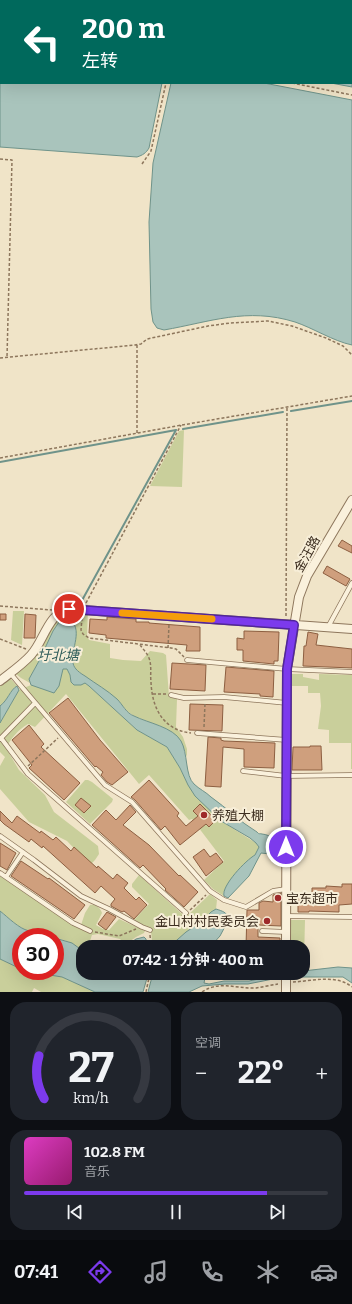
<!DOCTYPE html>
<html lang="zh">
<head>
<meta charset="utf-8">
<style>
	body { margin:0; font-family:Bitter,"Noto Sans SC",serif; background:#20242c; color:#f1f3f6; height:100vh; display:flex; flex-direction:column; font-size:15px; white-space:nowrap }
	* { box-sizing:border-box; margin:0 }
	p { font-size:13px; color:#9ea1a6 }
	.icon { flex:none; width:22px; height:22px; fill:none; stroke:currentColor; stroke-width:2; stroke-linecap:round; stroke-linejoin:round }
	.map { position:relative; height:992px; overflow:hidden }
	.drawer { display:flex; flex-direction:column; gap:10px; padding:10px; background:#0d0f14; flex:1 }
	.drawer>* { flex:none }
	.banner { position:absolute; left:0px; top:0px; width:352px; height:84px; box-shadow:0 4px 16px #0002; background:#00695c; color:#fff; overflow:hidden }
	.speed { position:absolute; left:12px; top:928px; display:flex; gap:8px; font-size:20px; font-weight:700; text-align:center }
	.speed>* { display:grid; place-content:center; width:52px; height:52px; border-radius:50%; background:#171b24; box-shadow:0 4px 16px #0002; line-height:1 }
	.speed .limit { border:6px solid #d22; background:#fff; color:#111 }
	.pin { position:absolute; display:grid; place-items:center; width:34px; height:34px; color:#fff; margin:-17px; border:2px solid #fff; border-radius:50%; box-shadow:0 1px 4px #0007 }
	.me { position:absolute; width:44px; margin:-22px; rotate:0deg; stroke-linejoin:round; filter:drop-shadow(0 0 3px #0008) }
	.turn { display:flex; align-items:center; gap:14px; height:84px; padding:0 16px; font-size:18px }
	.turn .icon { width:52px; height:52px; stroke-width:2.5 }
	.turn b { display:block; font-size:28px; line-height:34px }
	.big { font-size:30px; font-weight:700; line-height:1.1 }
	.drawer .card { flex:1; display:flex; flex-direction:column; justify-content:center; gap:6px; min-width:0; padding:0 14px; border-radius:16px; background:#20242c }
	.drawer .dial { align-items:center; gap:0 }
	.dial svg { height:104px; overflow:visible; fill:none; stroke:#363941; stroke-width:7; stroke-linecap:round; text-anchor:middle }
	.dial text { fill:#f1f3f6; stroke:none }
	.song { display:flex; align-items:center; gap:12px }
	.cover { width:48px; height:48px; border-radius:6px; background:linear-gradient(135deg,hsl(310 70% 55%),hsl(320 70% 35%)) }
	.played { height:4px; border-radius:2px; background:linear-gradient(90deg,#7c3aed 80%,#363941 80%) }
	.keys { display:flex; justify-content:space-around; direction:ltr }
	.heat { display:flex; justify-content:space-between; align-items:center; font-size:22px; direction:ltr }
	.drawer .tiles { flex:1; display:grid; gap:10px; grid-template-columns:1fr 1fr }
	.card:last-child { grid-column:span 2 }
	.trip { position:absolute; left:76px; top:940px; width:234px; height:40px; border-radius:16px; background:#171b24; box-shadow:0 4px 16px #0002; font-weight:700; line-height:40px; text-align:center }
	.menu { display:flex; height:64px; justify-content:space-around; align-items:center; background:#090b0e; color:#9ea1a6 }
	.menu .icon { width:28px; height:28px }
	.menu .selected { color:#7c3aed }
	.menu b { font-size:18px; color:#f1f3f6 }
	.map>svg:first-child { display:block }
	.green { fill:#c9cf9b }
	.water { fill:#a9c4bc; stroke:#6f938a }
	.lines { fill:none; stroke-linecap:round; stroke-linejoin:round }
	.stream { stroke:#6f938a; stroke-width:2 }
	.building { fill:#cf9f7d; stroke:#8d5f41 }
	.lane-casing { stroke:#8d765c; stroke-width:5.5 }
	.street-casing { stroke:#8d765c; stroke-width:10 }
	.path { stroke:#8d765c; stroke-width:1.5; stroke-dasharray:3 2; stroke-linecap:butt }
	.lane { stroke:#faf1dc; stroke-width:4 }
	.street { stroke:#faf1dc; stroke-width:8 }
	.route-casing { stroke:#51269a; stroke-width:10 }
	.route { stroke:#7c3aed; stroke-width:7 }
	.slow { stroke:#f59e0b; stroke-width:7 }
	.poi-dot { fill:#9e2a2b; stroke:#f7eed8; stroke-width:1.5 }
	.labels { text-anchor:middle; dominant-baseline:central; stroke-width:4; stroke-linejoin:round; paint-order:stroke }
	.street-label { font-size:13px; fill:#3d2e20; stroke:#f7eed8 }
	.poi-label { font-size:13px; fill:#3d2e20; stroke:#f7eed8; text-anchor:start }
	.water-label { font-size:14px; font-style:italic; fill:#2f5d5a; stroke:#f7eed8 }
</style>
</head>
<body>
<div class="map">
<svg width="352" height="992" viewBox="0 0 352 992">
	<rect width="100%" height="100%" fill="#f0e4c8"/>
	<path class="green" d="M184 430 182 487 150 486 179 431Z
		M13 611H24L22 645 11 640Z
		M66 612H88L87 635 89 640 110 644V658L123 660 141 661 150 651 163 653 166 655 169 697 177 699 176 727 183 737 187 749V757L181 742 164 728 134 716 127 711 118 701 76 670 73 663 61 619 53 631 39 661 29 679 30 683 21 678 16 674 56 620Z
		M63 669H67L70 675 71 682 85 683 89 686 137 730 167 747 180 768 188 785 221 821 256 843 259 847 258 851 223 893 224 896 213 889 204 880 224 861 192 819 189 820 149 775 139 784 66 694 35 727 28 724C18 730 12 737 6 748L19 770 45 795 54 812 98 846 99 854 95 860 90 865 67 841 29 822 0 789V766L5 757 0 752V723L19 690 31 685 54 692Z
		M291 674H303V677L319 680V674L352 675V769H351V743H329V730L318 729 321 706 320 693H308V686H291Z
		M11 679 17 686C10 690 8 700 0 706V686L8 680Z
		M85 780H88L92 782 113 799 112 802 90 824 66 802Z
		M139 875 181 913 187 916 210 894 217 900 216 909 211 912 201 922 186 932 169 947H152C152 925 151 931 134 920L149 904 132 887V884Z
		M0 876 80 928 85 913 90 905C95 904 100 907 102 913L96 925 103 929 109 930 119 919 145 931 144 933 136 937 122 947 123 942 120 939 98 934 92 935 90 941V947H83V951L72 943 46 934 28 931 17 925 0 911Z
		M289 920H305L304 960H303V947H288Z
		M0 959 21 969V971L62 977 95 992H41L34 988 32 992H0Z"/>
	<path class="water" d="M0 0H178L1 1Z
		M188 0H352V87L331 83H351V1H188Z
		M0 9 1 83H162L149 148C146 153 143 155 137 157L0 147Z
		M171 83H264L352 100V345C333 341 313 328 295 322 247 307 210 322 164 330L157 328 153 322 151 309 149 222 153 163Z
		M68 618C85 629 70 649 73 663 74 669 80 673 85 676 96 684 107 690 117 699 123 705 126 713 134 716 148 723 173 727 181 741 188 753 185 776 194 784 199 789 206 792 211 797 227 808 240 822 257 832 260 835 258 833 262 834 271 835 277 840 281 848L279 851 270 854 261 853 249 876 228 898 224 896C221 886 246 860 255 855L259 847 256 843 250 838 221 821 195 796 188 785 180 768 167 747 137 730 89 686 85 683 81 685H74L71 682 70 675 67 669H63L59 686 54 693 31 685 29 679 39 661 53 631 61 619Z
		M17 686 19 690 0 723V706C8 700 10 690 17 686Z
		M216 909C222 911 227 912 229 919L220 936 210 947H169L186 932 201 922 211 912Z
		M0 911C9 918 18 928 29 931 37 934 45 934 53 937H21V969L0 959Z
		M144 937 146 939 147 947H125L136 939Z
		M55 938 72 943 83 951V973H147V978L143 992H95L62 977 26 971H55Z
		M338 967 352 968V983L343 977H283L248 984H225L202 986 189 992H148L153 973H206L204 983 209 984 224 981H249L283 974 303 973V971Z"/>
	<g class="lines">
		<path class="stream" d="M291 411 352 401
			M183 429 283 412
			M0 462 176 430
			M80 604 176 430
			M68 618 70 616"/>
	</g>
	<path class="building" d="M342 540 352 546V553L338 546Z
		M327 566 350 579 346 586 323 573Z
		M0 614H6V620H0Z
		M25 614 36 615 35 638H24Z
		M107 617 136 619V622H149V623L200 627V651H186L187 645 106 638V635L89 633 90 619 107 620Z
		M244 631 279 632 278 661H274V664L243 661V650H237V638L244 639Z
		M308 632 318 634 316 645 352 649V668L303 666 304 646H306Z
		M172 663 206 665 205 691 170 689Z
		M226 667 274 671 273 697 260 696V694L224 692Z
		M68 698 100 740 128 772 112 785 107 782 101 775 103 772 96 766 95 767 49 713Z
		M190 704 223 705 222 731 189 730Z
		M29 725 44 744 41 747 80 783 64 800 29 768 32 765 12 740Z
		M208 737 221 738V740L224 741 275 743 274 768 244 767V749L223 747 221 787 205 786Z
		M310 746H321L322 770H292L293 747H310Z
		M149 780 179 813 177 816 186 826 198 816 193 811 200 804 216 820 209 827 206 824 180 845 165 826 161 830 135 800 131 797Z
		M81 798 91 806 84 813 75 805Z
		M130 805 136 812 123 825 149 845 179 876 180 875 198 892 184 907 165 890 166 889 143 865 140 868 92 825 106 810 116 820Z
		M0 811 12 823 17 816 40 833 41 831 53 840 56 837 71 851 74 847 97 868 98 866 113 879 117 874 128 883 124 888 136 900 139 897 147 905 134 919 124 911 122 912 111 906V904L115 899 101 886 95 893 43 846 42 848 31 839 29 842 4 824 0 820Z
		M0 843 16 853 7 870 0 866Z
		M204 849 210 857 216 853 223 862 206 876 193 857Z
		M21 861 48 879 49 878 85 905 74 919 11 876Z
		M342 884H352V904L339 905V912L309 911V912H298V896H312V888H326V886L342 887Z
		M281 893V926L258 925V937L280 938V944L266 943V947H246L247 910H259V903L263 901 273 902V895Z
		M107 912 116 917 106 930 98 924Z"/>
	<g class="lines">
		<g class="lane-casing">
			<path id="lane" d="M328 627 352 583
				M187 660 287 669 352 672
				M10 673 105 785 132 802 210 891 224 900 246 907 273 891 286 889
				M171 695 184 698 224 697 287 703
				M197 733 287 740
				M1 738 28 774 186 913
				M0 739 35 703
				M243 771 286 776 352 775
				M0 836 34 860 81 896 109 909 142 927 150 930
				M0 873 73 923 90 931
				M6 877 23 852
				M286 916 352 917
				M262 931 286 932"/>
		</g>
		<g class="street-casing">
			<path id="street" d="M0 681C10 673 22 665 31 655 44 641 48 613 69 609L352 629
				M286 947 287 669 299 597 307 576 352 500
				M286 992V973"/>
		</g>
		<path class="path" d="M183 1V0
			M292 83 352 95
			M0 159 12 160 7 357
			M142 164 151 151 166 83
			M0 358 135 345 141 344 147 339 208 326 230 323 268 321 292 326 326 338 343 346 352 355
			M137 433V345
			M0 458 182 425 352 396
			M86 603 181 425
			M0 606 52 610
			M286 616 287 408
			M82 618 81 630 83 634 89 638 171 648 176 649 184 657
			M0 639 26 649
			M140 645C143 649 147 653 149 658 152 666 150 674 151 682 152 708 163 730 191 733
			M168 648 169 624
			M153 694H167
			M204 727 205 703
			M28 766 58 738
			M190 910 206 895
			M154 928 182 916
			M95 932 119 936 136 929
			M150 935 151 947
			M293 982C313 981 336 974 352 987
			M146 992 150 973
			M202 992C220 980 236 989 256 988 263 987 271 985 278 984"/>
		<use href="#lane" class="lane"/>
		<use href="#street" class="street"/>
	</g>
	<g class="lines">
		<g class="route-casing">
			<path id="route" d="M69 609 294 625 287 669 286 847"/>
		</g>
		<use href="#route" class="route"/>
		<path class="slow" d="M122 613 212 619"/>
	</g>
	<g class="poi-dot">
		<circle cx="204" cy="815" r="4"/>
		<circle cx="278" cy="898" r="4"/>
		<circle cx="267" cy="921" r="4"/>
	</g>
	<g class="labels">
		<g class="street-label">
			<text transform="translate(307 554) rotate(-61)">金汪路</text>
		</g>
		<g class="poi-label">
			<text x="212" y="815">养殖大棚</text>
			<text x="286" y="898">宝东超市</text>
			<text x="259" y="921" text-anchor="end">金山村村民委员会</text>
		</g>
		<g class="water-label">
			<text x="58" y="655">圩北塘</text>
		</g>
	</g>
</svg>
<div class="speed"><div class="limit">30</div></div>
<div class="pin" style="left:69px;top:609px;background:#d93025"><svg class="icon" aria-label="arrive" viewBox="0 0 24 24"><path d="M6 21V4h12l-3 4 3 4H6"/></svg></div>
<svg class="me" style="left:286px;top:847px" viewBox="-20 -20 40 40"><circle r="17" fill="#7c3aed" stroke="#fff" stroke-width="3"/><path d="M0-11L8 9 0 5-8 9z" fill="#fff"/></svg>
<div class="trip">07:42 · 1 分钟 · 400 m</div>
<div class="banner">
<div class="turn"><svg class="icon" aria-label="left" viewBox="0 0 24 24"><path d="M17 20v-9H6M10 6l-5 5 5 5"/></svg><div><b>200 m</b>左转</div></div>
</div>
</div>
<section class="drawer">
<div class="tiles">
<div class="card dial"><svg viewBox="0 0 100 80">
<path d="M14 69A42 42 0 1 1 86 69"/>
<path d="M14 69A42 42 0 0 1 10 36" stroke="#7c3aed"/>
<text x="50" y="56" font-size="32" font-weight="700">27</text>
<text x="50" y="72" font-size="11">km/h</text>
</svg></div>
<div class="card"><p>空调</p>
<div class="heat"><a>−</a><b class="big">22°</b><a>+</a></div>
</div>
<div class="card">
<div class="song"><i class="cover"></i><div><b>102.8 FM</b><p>音乐</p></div></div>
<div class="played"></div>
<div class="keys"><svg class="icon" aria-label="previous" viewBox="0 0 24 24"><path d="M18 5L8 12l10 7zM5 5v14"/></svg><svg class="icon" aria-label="pause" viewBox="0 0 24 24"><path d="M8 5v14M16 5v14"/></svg><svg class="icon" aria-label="next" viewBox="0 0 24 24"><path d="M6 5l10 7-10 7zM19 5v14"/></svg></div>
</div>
</div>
</section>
<nav class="menu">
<b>07:41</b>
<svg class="icon selected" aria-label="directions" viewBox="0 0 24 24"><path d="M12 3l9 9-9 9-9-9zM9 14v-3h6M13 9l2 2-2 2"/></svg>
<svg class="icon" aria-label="music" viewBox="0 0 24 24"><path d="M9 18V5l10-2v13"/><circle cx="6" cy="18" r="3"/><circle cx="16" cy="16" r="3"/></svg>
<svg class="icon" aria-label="phone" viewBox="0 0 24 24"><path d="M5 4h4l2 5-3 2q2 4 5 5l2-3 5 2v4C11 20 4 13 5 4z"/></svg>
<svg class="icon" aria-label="climate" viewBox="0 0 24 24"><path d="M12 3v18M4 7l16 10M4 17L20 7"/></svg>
<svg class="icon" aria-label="car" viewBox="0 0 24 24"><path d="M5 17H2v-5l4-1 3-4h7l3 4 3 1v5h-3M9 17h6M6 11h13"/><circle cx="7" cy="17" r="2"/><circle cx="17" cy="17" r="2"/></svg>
</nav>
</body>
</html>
